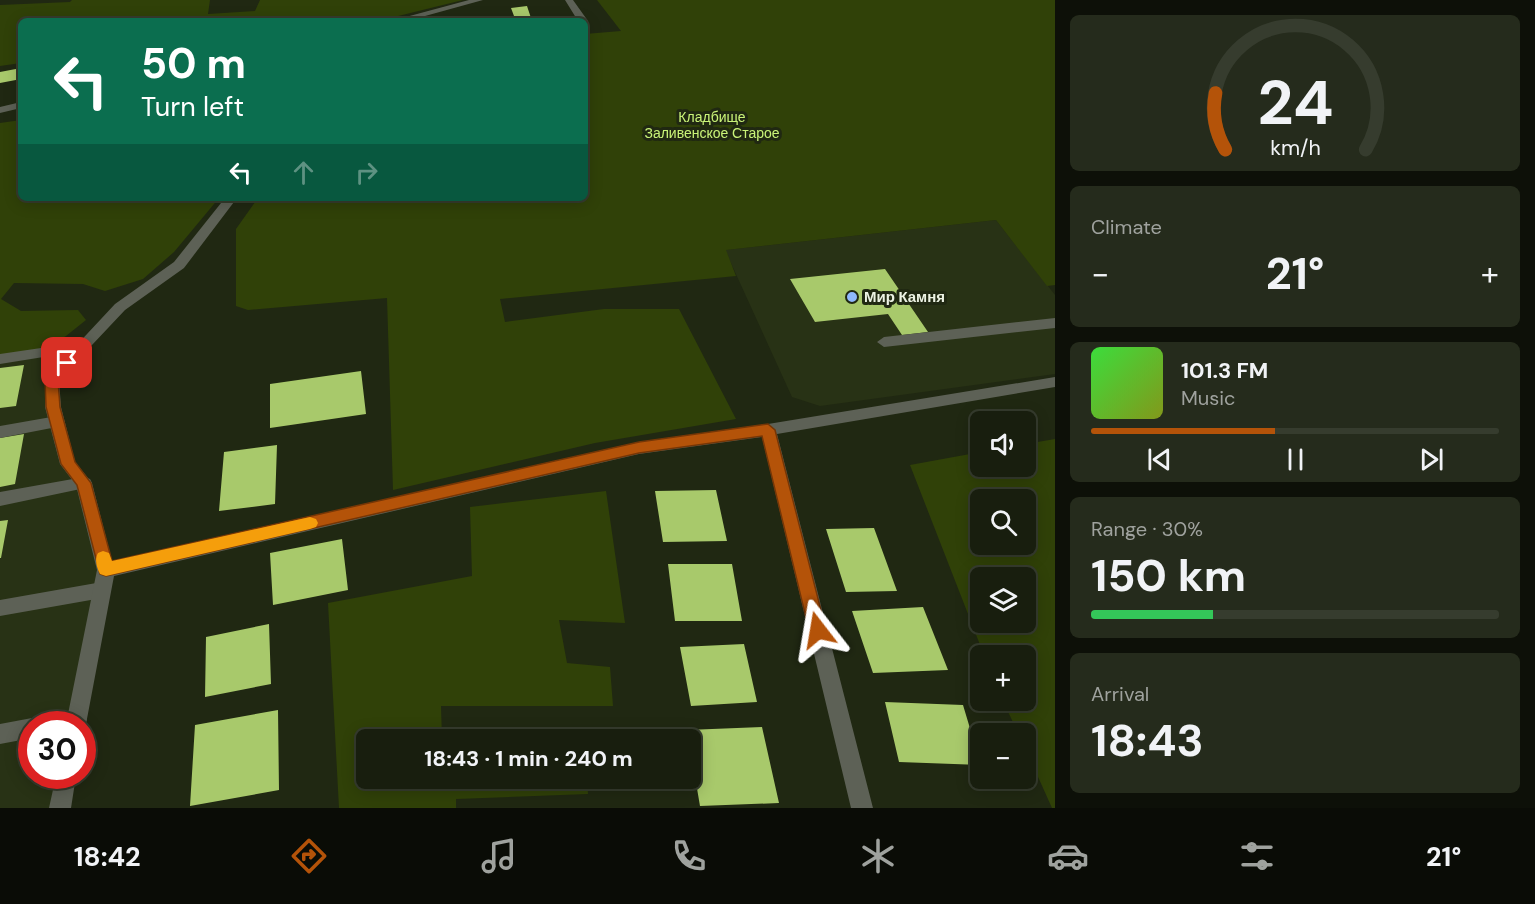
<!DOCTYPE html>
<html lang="en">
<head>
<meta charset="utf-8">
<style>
	body { margin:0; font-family:"DM Sans",sans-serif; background:#252b1c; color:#f1f3f6; height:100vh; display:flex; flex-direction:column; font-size:22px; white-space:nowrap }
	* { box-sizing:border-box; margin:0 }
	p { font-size:20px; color:#9fa29e }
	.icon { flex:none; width:33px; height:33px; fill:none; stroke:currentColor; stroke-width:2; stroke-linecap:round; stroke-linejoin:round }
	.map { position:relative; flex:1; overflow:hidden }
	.side { display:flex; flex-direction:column; gap:15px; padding:15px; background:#0d1008; width:480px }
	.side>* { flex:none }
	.guide { position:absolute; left:18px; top:18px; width:570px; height:183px; border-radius:9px; box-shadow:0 3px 15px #0003,0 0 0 2px #363c2e; background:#0b6e4f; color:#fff; overflow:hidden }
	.controls { position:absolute; left:970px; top:411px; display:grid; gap:12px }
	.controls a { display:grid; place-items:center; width:66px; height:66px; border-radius:9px; background:#181e0e; box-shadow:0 3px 15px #0003,0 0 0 2px #363c2e; font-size:30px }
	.speed { position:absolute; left:18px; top:711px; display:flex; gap:12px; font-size:30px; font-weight:700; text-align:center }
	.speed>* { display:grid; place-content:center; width:78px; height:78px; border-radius:50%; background:#181e0e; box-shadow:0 3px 15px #0003,0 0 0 2px #363c2e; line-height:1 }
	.speed .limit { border:9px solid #d22; background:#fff; color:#111 }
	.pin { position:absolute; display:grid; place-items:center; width:51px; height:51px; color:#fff; margin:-26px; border-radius:12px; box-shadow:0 3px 9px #0006 }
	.me { position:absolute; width:66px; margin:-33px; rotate:346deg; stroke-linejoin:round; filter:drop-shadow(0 0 4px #0008) }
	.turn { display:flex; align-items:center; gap:21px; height:126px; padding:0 24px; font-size:27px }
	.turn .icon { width:78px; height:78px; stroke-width:2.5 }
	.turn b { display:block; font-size:42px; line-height:51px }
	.lanes { display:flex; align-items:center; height:57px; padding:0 24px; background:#0003; justify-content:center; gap:30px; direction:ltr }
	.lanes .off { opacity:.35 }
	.big { font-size:45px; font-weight:700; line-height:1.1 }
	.side .card { flex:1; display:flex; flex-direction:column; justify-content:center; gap:9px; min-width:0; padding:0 21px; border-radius:9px; background:#252b1c }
	.side .dial { align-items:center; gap:0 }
	.dial svg { height:156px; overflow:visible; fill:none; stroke:#363c2e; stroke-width:7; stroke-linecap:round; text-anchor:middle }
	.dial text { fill:#f1f3f6; stroke:none }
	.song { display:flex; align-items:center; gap:18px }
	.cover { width:72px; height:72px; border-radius:9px; background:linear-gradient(135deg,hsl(120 70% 55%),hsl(70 70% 35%)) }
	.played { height:6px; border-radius:3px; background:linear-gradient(90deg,#b45309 45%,#363c2e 45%) }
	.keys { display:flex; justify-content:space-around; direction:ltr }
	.heat { display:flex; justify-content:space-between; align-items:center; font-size:33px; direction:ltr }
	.charge { height:9px; border-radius:4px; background:linear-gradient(90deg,#34c759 30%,#363c2e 0) }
	.trip { position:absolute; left:356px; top:729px; width:345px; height:60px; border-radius:9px; background:#181e0e; box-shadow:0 3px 15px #0003,0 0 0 2px #363c2e; font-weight:700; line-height:60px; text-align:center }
	.dock { display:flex; height:96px; justify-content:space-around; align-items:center; background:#0a0c06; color:#9fa29e }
	.dock .icon { width:42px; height:42px }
	.dock .active { color:#b45309 }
	.dock b { font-size:27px; color:#f1f3f6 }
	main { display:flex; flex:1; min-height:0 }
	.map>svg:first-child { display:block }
	.built { fill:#283215 }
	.green { fill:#304108; fill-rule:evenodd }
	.building { fill:#a8c96b }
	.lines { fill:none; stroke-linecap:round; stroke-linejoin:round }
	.lane { fill:#5d6156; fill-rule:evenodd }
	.street { fill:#5d6156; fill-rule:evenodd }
	.route { fill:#b45309; stroke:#753606; stroke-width:1.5 }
	.slow { fill:#f59e0b }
	.poi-dot { fill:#8fb8fd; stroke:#202812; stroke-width:2 }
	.labels { text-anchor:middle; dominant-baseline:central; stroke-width:6; stroke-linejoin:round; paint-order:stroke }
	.far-park-label { font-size:14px; fill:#c9f378; stroke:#202812 }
	.poi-label { font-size:15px; font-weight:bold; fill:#ecf2e3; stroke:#202812; text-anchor:start }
</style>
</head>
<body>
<main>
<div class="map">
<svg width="1055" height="808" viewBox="0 0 1055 808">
	<rect width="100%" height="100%" fill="#202812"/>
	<path class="built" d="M996 220 1055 295V374L820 406 792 397 725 250Z
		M82 347 52 379 53 407 106 570 76 724H32V776H66L60 808H0V359Z"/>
	<path class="green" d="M72 0H210L208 14 255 11 260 0H463L378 21H21V63L0 66V5L70 2Z
		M597 0H1055V285L1047 286 996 220 726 250 736 276 500 299 505 322 604 309H679L736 419 595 443 393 490 387 298 248 310 236 306V229L258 198H585V34L621 31Z
		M21 120V198H219L174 252 143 279 105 291 83 284 14 283 1 299 21 311 78 310 86 320 66 336 33 354 0 359V123Z
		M1055 439V808H1052L1026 750V734L1018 733 1003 701 1026 700V656L984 655 910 465 981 452V466H1026V444ZM981 500H1026V544H981ZM981 578H1026V622H981Z
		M606 491 625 623 559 620 567 663 610 667 613 706H441L442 739 366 740V778L587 779 588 794 456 799V808H339L328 603 472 576 470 507Z"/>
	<path class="building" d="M527 6 532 21H503L501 17 514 16 511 8Z
		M21 68V79L0 83V72Z
		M885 269 928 332 902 335 888 314 815 322 790 279Z
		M24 365 16 406 0 408V368Z
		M361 371 366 414 270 428V384Z
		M24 434 15 484 0 487V438Z
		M277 445 275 504 219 511 224 452Z
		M716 490 727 541 663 542 655 491Z
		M8 520 1 558H0V521Z
		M874 528 897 591 846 592 826 529Z
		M342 539 348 590 273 605 270 553Z
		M668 564H732L742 621H675Z
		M923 607 948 670 873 673 852 611Z
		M269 624 271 684 205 697 206 637Z
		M744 644 757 702 691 706 680 647Z
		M885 702 963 705 981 765 899 762Z
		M278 710 279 790 190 806 195 725Z
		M762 727 779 803 700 806 687 730Z"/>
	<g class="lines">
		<path class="lane" d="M565 0H573L588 21 586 23 578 21Z
			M1055 318V328L884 347 877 342 884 337Z
			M82 342 87 344 89 347 87 350 0 364V354Z
			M57 416 62 418 65 422 62 426 0 438V426Z
			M84 477 90 479 92 483 90 487 0 506V492Z
			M102 582 108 585 111 590 108 595 102 598 0 616V600Z
			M77 709 84 712 87 719 84 726 32 724V738L0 744V724L32 718 40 723 42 717Z"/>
		<path class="street" d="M469 0H483L407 21H391Z
			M21 102V108L0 113V107Z
			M225 198H237L184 268 125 310 59 380 61 407 75 462 92 483 112 561 639 442 768 424 1055 377V387L777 434 873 808H851L762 437 639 454 114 576 86 724 82 731V724H66L97 570 76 485 60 464 45 407V379L115 304 174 262Z
			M56 776H76L71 808H49Z"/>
	</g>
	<path class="route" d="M67 358 74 363 58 380 60 407 75 462 91 483 112 561 639 442 768 424 775 430 826 630 824 635 818 637 812 635 809 630 762 436 639 453 106 576 100 574 77 485 61 464 46 407 45 379 62 359Z"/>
	<path class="slow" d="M310 517 316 519 318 523 316 527 310 529 106 576 100 574C97 568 94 560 98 553L103 551 109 553 112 561Z"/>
	<circle class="poi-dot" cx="852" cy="297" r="6"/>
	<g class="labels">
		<g class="far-park-label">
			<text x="712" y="117">Кладбище<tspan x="712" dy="16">Заливенское Старое</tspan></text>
		</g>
		<g class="poi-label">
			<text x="864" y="297">Мир Камня</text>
		</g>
	</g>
</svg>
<div class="controls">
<a><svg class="icon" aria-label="sound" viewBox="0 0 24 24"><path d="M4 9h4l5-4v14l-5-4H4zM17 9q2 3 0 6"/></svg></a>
<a><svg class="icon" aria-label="search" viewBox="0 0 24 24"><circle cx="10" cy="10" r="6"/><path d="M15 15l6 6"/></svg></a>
<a><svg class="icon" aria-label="layers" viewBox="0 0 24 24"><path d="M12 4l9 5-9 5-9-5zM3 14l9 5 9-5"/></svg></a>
<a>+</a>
<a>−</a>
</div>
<div class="speed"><div class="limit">30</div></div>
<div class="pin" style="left:67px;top:363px;background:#d93025"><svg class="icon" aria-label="arrive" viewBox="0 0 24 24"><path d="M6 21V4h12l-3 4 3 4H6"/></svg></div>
<svg class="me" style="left:818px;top:630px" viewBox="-20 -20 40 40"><path d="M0-17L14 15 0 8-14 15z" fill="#b45309" stroke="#fff" stroke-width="4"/></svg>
<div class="trip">18:43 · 1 min · 240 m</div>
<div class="guide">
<div class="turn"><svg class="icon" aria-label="left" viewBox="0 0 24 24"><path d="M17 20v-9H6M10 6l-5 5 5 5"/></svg><div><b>50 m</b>Turn left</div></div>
<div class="lanes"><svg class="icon" aria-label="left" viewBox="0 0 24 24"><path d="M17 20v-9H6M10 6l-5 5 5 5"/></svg><svg class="icon off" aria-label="ahead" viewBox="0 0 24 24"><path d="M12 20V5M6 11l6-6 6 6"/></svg><svg class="icon off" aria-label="right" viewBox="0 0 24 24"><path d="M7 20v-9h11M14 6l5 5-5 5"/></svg></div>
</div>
</div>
<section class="side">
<div class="card dial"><svg viewBox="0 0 100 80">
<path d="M14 69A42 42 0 1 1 86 69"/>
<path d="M14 69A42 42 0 0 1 9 40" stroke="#b45309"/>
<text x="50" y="56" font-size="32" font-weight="700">24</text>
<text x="50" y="72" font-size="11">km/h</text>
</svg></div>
<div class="card"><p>Climate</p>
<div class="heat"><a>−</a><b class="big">21°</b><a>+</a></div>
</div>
<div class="card">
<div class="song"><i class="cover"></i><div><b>101.3 FM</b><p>Music</p></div></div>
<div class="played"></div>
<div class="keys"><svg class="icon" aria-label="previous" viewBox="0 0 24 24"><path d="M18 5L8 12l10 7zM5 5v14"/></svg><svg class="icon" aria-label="pause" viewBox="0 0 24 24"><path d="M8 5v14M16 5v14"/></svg><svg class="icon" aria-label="next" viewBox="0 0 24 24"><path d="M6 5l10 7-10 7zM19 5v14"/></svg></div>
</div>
<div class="card"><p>Range · 30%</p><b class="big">150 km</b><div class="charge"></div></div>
<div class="card"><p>Arrival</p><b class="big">18:43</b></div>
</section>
</main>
<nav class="dock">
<b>18:42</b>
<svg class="icon active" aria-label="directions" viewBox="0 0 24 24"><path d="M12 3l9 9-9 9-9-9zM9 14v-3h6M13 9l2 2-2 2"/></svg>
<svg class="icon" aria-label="music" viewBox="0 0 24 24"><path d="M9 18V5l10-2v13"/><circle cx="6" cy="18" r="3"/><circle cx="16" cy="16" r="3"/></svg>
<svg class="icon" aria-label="phone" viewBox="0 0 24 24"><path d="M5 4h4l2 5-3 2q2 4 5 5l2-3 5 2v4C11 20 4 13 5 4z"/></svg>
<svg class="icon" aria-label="climate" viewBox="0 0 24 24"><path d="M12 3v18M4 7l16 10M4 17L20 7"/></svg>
<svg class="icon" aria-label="car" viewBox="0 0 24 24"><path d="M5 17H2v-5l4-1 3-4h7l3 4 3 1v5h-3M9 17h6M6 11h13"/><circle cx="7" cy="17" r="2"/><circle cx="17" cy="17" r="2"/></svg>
<svg class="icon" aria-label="filters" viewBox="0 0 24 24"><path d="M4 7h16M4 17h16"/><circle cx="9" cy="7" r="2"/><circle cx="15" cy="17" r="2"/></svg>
<b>21°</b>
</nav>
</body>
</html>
